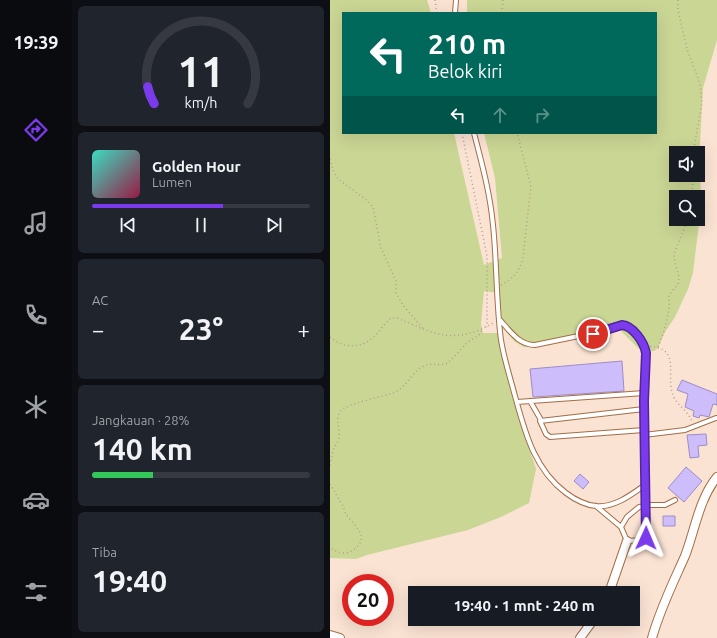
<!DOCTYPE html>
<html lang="id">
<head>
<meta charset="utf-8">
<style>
	body { margin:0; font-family:Ubuntu,sans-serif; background:#20242c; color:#f1f3f6; height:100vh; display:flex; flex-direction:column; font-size:15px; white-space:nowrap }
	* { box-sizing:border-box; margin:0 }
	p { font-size:13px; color:#9ea1a6 }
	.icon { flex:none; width:22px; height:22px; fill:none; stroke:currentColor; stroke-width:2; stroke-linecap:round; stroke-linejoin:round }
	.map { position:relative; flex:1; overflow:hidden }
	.side { display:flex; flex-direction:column; gap:6px; padding:6px; background:#0d0f14; width:258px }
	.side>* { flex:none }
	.guide { position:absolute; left:12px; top:12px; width:315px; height:122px; border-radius:0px; box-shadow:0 4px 16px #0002; background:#00695c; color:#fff; overflow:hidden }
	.tools { position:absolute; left:339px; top:146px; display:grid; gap:8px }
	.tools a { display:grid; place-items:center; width:36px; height:36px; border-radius:0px; background:#171b24; box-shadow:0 4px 16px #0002; font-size:20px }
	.speed { position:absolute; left:12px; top:574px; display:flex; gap:8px; font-size:20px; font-weight:700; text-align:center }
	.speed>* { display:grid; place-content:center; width:52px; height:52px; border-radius:50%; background:#171b24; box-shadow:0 4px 16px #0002; line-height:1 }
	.speed .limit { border:6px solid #d22; background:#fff; color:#111 }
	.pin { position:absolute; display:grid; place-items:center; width:34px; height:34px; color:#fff; margin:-17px; border:2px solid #fff; border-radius:50%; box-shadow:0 1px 4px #0007 }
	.me { position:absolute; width:44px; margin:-22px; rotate:1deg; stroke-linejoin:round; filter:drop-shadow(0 0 3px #0008) }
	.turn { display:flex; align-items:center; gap:14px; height:84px; padding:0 20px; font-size:18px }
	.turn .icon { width:52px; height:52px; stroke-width:2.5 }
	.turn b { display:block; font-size:28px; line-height:34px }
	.lanes { display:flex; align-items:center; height:38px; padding:0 20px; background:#0003; justify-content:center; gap:20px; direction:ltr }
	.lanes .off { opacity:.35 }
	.big { font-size:30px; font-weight:600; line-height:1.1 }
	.side .widget { flex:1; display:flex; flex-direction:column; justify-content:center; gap:6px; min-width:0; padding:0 14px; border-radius:6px; background:#20242c }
	.side .dial { align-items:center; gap:0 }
	.dial svg { height:104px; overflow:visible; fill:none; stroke:#363941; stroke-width:7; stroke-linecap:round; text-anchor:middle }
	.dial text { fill:#f1f3f6; stroke:none }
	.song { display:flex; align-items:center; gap:12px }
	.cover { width:48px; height:48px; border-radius:6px; background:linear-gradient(135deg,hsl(170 70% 55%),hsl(340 70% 35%)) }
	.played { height:4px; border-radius:2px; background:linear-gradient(90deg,#7c3aed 60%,#363941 60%) }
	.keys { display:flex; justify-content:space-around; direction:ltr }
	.heat { display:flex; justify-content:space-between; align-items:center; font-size:22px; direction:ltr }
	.charge { height:6px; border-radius:3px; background:linear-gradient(90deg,#34c759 28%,#363941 0) }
	.trip { position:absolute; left:78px; top:586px; width:232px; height:40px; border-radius:0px; background:#171b24; box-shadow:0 4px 16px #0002; font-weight:600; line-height:40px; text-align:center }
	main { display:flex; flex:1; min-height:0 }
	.dock { display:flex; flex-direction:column; width:72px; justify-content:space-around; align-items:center; background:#090b0e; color:#9ea1a6 }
	.dock .icon { width:28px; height:28px }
	.dock .active { color:#7c3aed }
	.dock b { font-size:18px; color:#f1f3f6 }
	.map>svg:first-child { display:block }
	.green { fill:#cad694; fill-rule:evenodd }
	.building { fill:#cebdfb; stroke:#9d8dc7 }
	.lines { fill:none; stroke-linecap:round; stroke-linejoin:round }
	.service-casing { stroke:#a36e46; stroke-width:6 }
	.minor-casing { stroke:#a36e46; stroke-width:10 }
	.path { stroke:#b59e8d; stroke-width:1.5; stroke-dasharray:1 3; stroke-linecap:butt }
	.service { stroke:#fff; stroke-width:4 }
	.minor { stroke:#fff; stroke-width:8 }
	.route-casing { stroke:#51269a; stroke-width:10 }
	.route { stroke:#7c3aed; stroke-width:7 }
</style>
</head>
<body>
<main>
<nav class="dock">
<b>19:39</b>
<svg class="icon active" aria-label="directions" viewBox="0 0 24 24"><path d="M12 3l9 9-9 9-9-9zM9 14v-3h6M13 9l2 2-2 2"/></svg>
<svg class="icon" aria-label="music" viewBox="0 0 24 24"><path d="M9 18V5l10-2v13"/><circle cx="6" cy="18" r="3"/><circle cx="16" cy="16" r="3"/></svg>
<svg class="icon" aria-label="phone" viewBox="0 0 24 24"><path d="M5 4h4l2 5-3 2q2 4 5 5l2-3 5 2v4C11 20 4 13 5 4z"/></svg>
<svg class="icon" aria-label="climate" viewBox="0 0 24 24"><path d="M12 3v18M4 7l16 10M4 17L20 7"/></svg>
<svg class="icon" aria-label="car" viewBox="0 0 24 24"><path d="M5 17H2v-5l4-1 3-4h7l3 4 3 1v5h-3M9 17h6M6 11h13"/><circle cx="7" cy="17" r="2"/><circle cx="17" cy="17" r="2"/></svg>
<svg class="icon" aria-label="filters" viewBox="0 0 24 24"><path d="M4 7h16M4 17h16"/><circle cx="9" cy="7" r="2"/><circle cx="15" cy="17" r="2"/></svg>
</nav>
<section class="side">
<div class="widget dial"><svg viewBox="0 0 100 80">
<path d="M14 69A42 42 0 1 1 86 69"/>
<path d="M14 69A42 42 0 0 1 9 56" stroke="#7c3aed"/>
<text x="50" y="56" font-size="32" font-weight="700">11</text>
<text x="50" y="72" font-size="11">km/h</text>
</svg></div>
<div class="widget">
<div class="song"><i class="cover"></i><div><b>Golden Hour</b><p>Lumen</p></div></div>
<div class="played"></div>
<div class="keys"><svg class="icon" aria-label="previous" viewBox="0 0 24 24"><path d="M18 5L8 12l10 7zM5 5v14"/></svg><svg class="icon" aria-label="pause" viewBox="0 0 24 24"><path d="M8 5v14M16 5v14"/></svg><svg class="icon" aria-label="next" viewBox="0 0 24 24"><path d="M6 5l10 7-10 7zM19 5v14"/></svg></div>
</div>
<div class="widget"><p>AC</p>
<div class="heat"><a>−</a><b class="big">23°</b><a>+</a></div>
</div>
<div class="widget"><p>Jangkauan · 28%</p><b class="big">140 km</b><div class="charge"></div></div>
<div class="widget"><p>Tiba</p><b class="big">19:40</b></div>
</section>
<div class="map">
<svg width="387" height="638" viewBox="0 0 387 638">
	<rect width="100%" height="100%" fill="#fbe3d3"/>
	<path class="green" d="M0 0H97L101 13H13V133H124L154 265 172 258 165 178 154 133H326V13H137V0H387V40L373 88 370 144 371 207 363 273 358 289 345 317 335 332 328 348 324 351H315L308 348 291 331 285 330 256 337 230 341 219 345 194 347 185 342 170 325 168 293 154 291 151 324 153 333H168L181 393 206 469 199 503 171 517 138 530 37 555 26 559 0 558ZM346 153H368V175H346ZM346 197H368V219H346Z"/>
	<path class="building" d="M292 361 294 391 203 397 200 369Z
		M352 380 387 394V405L383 404 379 417 370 415 369 418 363 416 364 411 355 407 358 394 347 390Z
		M376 434 377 445 368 446 369 457 360 458 357 435Z
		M356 467 372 481 354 502 338 488Z
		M250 474 259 482 253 489 244 481Z
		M333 516H345V526H333Z"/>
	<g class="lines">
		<g class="service-casing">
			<path id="service" d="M125 13 126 0
				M144 133C152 164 160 193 163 225 167 263 166 302 171 340 174 359 180 377 185 396 195 432 204 469 236 493 244 499 255 505 266 506 284 508 301 495 315 485L314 393 316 353 315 346 301 328 292 325 263 333 205 345C189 345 180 331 170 320
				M200 401 211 420
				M187 402 314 393
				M314 409 210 421 216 434 220 437 314 430
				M314 435 355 430 386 418
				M266 506 291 527 297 541 314 540 316 534 315 485
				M291 527 297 517 309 507 321 505H335L345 500"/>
		</g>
		<g class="minor-casing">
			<path id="minor" d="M279 593 297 541
				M0 635 10 638
				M250 638 264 619
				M322 638C330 609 343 583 355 556 365 530 369 499 387 477"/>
		</g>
		<path class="path" d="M105 0 107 13
			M348 0V10L357 49 370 84 372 103 363 153
			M172 13 173 0
			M132 133 157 256V327
			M0 159 3 170 8 179 38 201 43 207 51 248 66 281V293L73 305 93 329
			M362 197 363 175
			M171 285C184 278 189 272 193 258L200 195 201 187 187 133
			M0 337C14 349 32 349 46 335 51 329 55 323 61 318H67C105 334 124 346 165 322
			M320 346C352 350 335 374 343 395 346 405 359 411 362 422
			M328 347 334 331 339 310V295L348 284 349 277 344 258V254L358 219
			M0 465C1 460 2 455 3 450 5 445 9 442 9 436 10 428 5 419 10 412 15 403 55 397 65 392 77 387 81 373 92 367 103 361 109 367 118 363L138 342 149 335 152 330
			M0 484C4 490 7 496 11 503 14 506 14 511 16 514 24 526 42 537 23 550 15 556 8 552 0 548"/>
		<use href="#service" class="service"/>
		<use href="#minor" class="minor"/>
	</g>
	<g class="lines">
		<g class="route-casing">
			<path id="route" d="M263 334 292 325C303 326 314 342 316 353L314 401 316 538"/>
		</g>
		<use href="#route" class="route"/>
	</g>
</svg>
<div class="tools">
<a><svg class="icon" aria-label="sound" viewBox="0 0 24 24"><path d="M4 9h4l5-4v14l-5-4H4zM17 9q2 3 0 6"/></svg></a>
<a><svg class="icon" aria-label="search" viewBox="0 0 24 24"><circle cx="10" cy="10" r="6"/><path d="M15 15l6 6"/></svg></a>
</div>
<div class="speed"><div class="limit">20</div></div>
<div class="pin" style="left:263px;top:334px;background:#d93025"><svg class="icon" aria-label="arrive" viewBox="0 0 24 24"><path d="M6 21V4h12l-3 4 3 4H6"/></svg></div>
<svg class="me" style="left:316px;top:538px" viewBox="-20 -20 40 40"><path d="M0-17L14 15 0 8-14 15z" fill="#7c3aed" stroke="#fff" stroke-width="4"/></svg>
<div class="trip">19:40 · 1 mnt · 240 m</div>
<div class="guide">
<div class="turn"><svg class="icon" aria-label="left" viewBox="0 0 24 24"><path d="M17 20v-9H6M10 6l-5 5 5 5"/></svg><div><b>210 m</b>Belok kiri</div></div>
<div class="lanes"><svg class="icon" aria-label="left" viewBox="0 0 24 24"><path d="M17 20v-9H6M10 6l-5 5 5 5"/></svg><svg class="icon off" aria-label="ahead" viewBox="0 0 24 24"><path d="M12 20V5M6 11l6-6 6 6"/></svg><svg class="icon off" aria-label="right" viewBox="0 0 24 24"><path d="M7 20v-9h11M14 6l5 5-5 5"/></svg></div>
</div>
</div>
</main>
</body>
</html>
